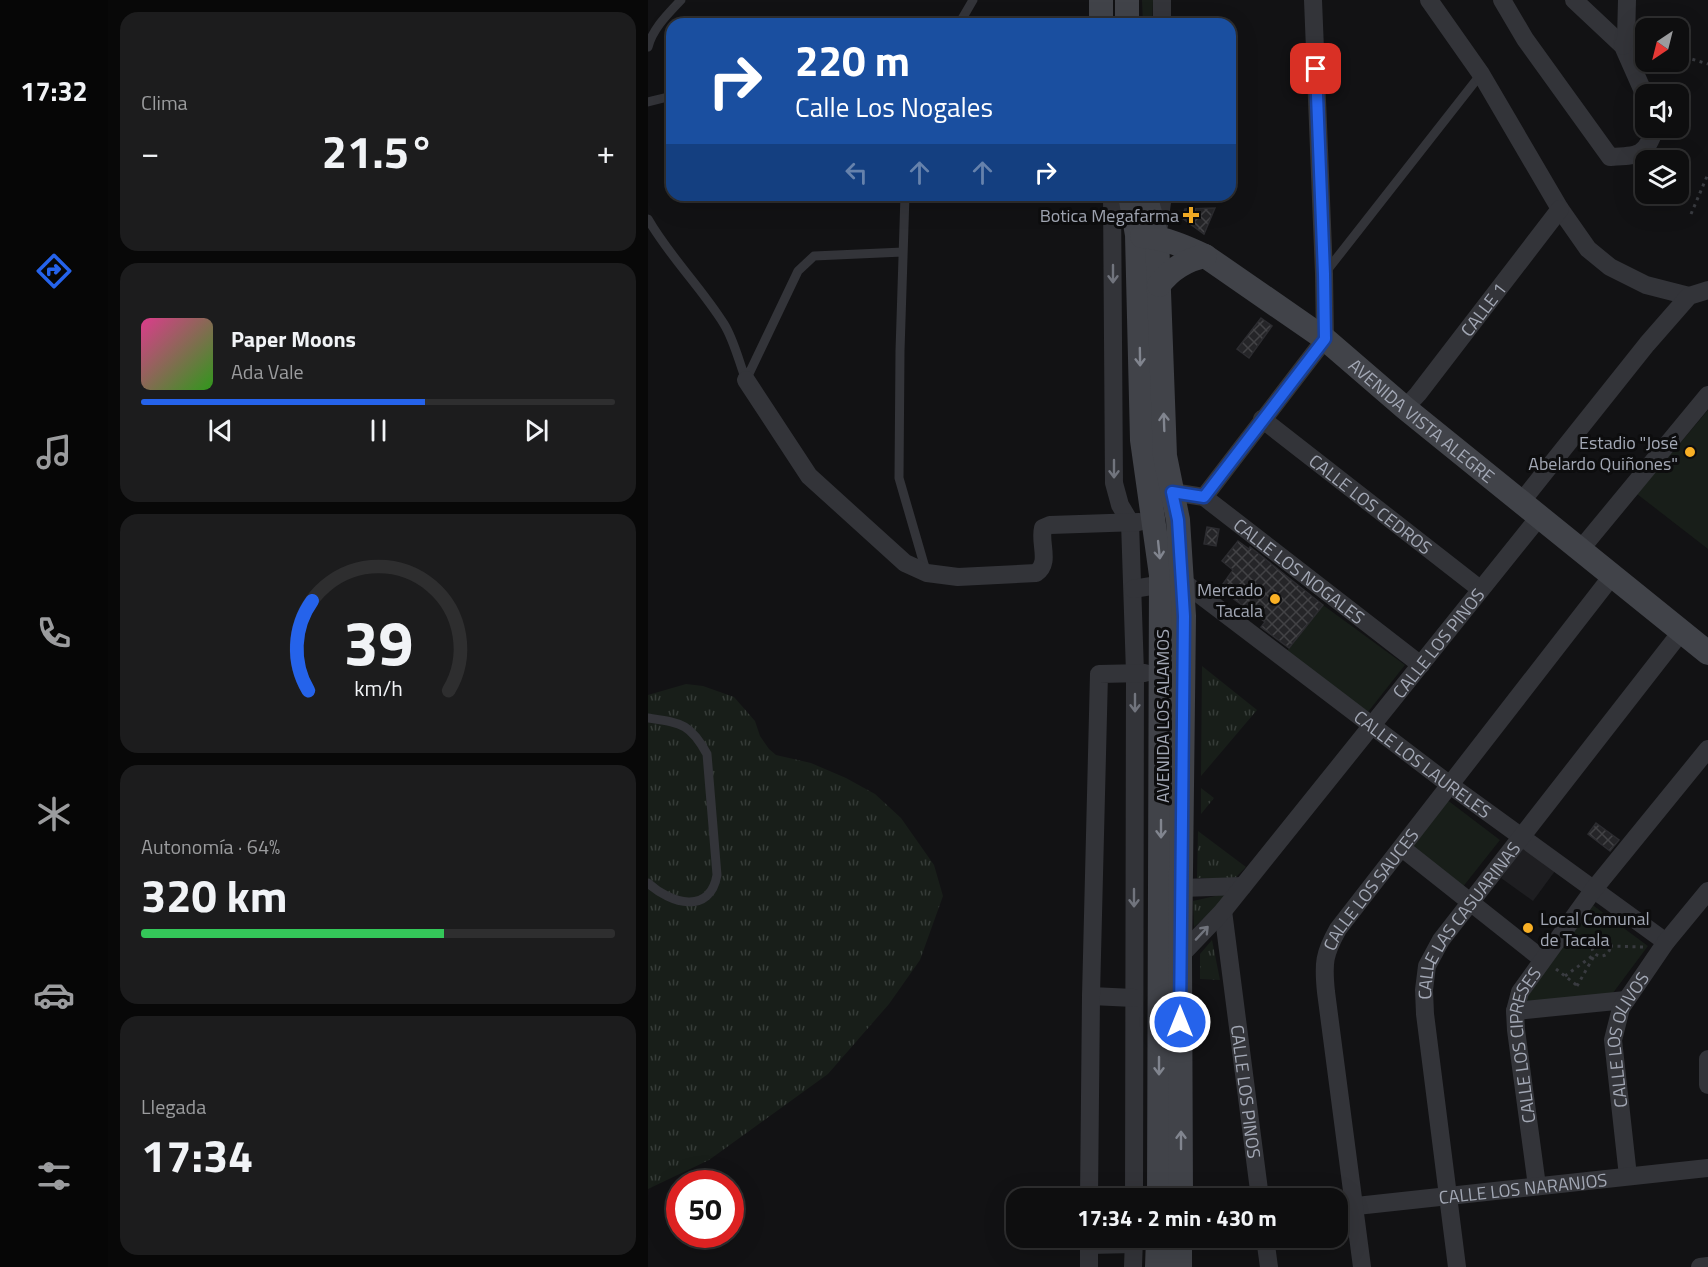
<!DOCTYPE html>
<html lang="es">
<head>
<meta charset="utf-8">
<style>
	body { margin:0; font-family:"Titillium Web",sans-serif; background:#1c1c1d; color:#f1f3f6; height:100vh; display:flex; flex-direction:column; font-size:22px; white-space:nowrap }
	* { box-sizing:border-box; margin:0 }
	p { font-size:20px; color:#9b9c9e }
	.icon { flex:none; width:33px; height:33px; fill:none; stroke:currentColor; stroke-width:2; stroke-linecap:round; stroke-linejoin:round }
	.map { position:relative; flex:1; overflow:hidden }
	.side { display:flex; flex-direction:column; gap:12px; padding:12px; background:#080808; width:540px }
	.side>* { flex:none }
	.guide { position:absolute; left:18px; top:18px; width:570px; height:183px; border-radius:18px; box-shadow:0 6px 24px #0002,0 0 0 2px #2e2e2f; background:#1a4fa0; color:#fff; overflow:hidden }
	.needle { width:39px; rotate:215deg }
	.tools { position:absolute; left:987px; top:18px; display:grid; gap:12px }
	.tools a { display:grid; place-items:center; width:54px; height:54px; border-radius:12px; background:#0e0e0f; box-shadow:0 6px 24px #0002,0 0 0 2px #2e2e2f; font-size:30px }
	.speed { position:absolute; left:18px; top:1170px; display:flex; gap:12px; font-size:30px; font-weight:700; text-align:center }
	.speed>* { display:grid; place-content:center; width:78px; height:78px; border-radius:50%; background:#0e0e0f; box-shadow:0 6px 24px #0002,0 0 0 2px #2e2e2f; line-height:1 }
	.speed .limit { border:9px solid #d22; background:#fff; color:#111 }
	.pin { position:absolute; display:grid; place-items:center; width:51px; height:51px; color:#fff; margin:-26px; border-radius:12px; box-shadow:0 3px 9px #0006 }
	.me { position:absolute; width:66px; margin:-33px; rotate:0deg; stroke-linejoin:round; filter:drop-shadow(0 0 4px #0008) }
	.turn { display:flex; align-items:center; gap:21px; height:126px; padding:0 30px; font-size:27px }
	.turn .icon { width:78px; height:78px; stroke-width:2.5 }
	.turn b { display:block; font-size:42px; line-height:51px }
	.lanes { display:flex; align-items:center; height:57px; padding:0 30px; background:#0003; justify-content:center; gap:30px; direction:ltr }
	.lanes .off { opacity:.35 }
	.big { font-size:45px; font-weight:700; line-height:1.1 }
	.side .card { flex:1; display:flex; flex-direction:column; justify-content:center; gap:9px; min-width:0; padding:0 21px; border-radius:18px; background:#1c1c1d }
	.side .dial { align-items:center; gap:0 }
	.dial svg { height:156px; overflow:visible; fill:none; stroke:#2e2e2f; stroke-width:7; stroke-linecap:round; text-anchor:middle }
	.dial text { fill:#f1f3f6; stroke:none }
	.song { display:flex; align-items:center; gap:18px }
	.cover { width:72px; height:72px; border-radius:9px; background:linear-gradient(135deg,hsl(330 70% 55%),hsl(110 70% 35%)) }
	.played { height:6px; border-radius:3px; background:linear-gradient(90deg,#2563eb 60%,#2e2e2f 60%) }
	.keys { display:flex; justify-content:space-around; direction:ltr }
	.heat { display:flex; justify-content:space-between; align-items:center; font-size:33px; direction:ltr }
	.charge { height:9px; border-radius:4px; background:linear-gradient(90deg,#34c759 64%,#2e2e2f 0) }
	.trip { position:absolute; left:358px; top:1188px; width:342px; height:60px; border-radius:18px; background:#0e0e0f; box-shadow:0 6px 24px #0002,0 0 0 2px #2e2e2f; font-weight:700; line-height:60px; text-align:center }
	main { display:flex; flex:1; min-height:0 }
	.dock { display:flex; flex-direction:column; width:108px; justify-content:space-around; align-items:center; background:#060606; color:#9b9c9e }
	.dock .icon { width:42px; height:42px }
	.dock .active { color:#2563eb }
	.dock b { font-size:27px; color:#f1f3f6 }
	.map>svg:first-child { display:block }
	.built { fill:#1e1e21 }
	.grass { fill:url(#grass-tufts) }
	.green { fill:#181e19 }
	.building { fill:url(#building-cross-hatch); stroke:#2c2c30; stroke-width:1.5 }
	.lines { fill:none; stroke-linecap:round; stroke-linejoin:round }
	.path { stroke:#393b40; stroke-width:3; stroke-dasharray:3 4.5; stroke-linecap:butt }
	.lane { stroke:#333439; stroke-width:9 }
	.street { stroke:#333439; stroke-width:18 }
	.secondary { stroke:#414349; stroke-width:24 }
	.oneway { stroke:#71747d }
	.oneway2 { stroke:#81858f }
	.route-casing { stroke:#184099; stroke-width:15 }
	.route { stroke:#2563eb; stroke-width:10 }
	.poi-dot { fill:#f9b025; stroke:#0d0d0e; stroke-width:2 }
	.labels { text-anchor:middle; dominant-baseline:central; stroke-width:6; stroke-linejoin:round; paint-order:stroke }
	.poi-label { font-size:18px; fill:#a3a8b5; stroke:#0d0d0e; text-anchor:end }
	.street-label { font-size:18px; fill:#a3a8b5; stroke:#0d0d0e }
</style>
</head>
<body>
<main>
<nav class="dock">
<b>17:32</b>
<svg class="icon active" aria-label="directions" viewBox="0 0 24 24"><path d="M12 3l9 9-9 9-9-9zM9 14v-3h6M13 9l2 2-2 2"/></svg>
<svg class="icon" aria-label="music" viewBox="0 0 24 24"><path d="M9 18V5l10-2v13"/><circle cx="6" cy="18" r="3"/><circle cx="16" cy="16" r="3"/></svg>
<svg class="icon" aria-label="phone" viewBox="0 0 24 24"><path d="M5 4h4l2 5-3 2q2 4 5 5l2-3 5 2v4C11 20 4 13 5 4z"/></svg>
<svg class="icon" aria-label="climate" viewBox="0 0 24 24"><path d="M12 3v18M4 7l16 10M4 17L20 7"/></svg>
<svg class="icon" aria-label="car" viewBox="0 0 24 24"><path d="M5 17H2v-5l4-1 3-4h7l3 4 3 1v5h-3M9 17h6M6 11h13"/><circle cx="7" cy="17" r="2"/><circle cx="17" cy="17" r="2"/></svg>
<svg class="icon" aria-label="filters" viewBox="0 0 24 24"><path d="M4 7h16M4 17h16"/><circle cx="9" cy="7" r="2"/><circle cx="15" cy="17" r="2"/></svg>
</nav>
<section class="side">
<div class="card"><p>Clima</p>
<div class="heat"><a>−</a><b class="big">21.5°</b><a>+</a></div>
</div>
<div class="card">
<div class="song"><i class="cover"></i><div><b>Paper Moons</b><p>Ada Vale</p></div></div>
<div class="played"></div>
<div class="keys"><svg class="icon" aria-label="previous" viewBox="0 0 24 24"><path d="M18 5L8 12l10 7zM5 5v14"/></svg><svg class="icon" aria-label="pause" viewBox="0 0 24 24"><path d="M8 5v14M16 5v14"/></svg><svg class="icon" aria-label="next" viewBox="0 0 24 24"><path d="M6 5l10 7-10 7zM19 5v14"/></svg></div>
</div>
<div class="card dial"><svg viewBox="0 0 100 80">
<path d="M14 69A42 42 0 1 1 86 69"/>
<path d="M14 69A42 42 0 0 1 16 23" stroke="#2563eb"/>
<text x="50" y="56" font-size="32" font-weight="700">39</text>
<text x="50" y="72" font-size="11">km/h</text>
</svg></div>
<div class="card"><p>Autonomía · 64%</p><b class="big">320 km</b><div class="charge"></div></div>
<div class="card"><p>Llegada</p><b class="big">17:34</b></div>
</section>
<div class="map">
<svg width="1060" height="1267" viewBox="0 0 1060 1267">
	<defs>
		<pattern id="grass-tufts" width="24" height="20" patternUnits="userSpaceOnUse" patternTransform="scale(1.5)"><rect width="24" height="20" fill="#181e19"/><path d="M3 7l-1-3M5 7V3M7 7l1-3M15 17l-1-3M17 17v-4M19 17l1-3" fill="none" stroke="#363c38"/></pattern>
		<pattern id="building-cross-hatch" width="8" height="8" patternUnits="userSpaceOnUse" patternTransform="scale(1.5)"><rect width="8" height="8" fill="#252528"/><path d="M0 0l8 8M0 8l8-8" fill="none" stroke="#424245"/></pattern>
	</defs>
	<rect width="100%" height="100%" fill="#121214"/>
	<path class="built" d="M875 847 907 871 885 901 853 878Z"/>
	<path class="grass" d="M494 0H505L504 24H495Z
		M554 666 609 710 553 776Z
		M38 684 55 686 86 697 107 721 112 736 121 749 128 755 163 763 198 778 227 794 253 818 286 865 295 896 272 960 241 1004 180 1074 61 1160 0 1189V695Z
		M553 788 566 798 553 814Z
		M550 831 598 867 587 878H549Z
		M576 894 575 901 546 927 545 901Z
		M564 940 572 980 552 979V954Z"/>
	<path class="green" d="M1060 410V549L989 494Z
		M675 605 757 665 720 712 638 652Z
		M798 799 852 840 814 888 761 847Z
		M942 903 1000 946 962 997 877 1005 879 994Z"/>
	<path class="building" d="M567 208 556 234 534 218 537 209Z
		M613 318 624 326 601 358 589 349Z
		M559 527 571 529 568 546 556 544Z
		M590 541 601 549 602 547 675 605 641 648 613 627 617 622 579 594 576 588 575 584 585 570 574 561Z
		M948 823 971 840 962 851 940 834Z"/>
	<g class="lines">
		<path class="path" d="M1030 55 1060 64
			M1043 214 1060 174
			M946 916 951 938
			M944 947a9 9 0 1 1 18 0a9 9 0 1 1-18 0Z
			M962 946 996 947
			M908 969 931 987
			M917 976 947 954
			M929 986 946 956"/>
		<path class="lane" d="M311 24 325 0
			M0 47C5 28 20 14 33 0
			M0 102 24 96
			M257 195 252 351 251 478 278 571
			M0 219C21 256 53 287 76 324 86 340 91 362 98 380
			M677 273 833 74
			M98 380 150 271 166 256 255 252
			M0 718C33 723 42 723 59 754L69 875C62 915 23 904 0 883"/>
		<g class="street">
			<path d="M514 0V24"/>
			<path d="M781 0 833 74 912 209 940 249 962 267 998 285 1041 296"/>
			<path d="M854 0 877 39 962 157C990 156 998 156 1007 128"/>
			<path d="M926 0 975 46 998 98"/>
			<path d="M975 46 978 39 979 0"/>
			<path d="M464 195 466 483 472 505 482 522 487 673 486 1198"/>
			<path d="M510 232 515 195"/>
			<path d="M98 380 161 476 257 563 279 573 310 577 388 573C403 563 391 543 395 528L402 525 491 522"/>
			<path id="s1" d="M757 408 770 394 912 209"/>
			<path id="s2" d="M614 419 832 589"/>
			<path id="s3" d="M524 492 556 497 773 665"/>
			<path d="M556 497 677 339 676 274 665 0"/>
			<path d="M874 501 999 344 1041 296 1060 290"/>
			<path d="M932 550 1060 395"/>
			<path id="s4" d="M485 589 534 581 802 785 1018 942"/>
			<path d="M754 848 894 959"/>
			<path d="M533 888 595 886"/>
			<path id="s5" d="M575 911 612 1198"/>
			<path id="s6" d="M532 956 575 911 892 516"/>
			<path d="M443 996 486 998"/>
			<path d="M867 1011 978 1000"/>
			<path d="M1060 1059V1085"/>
			<path id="s7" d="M980 1176 965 1040 973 1008 1018 942 1060 891"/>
			<path id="s8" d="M889 1186 868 1030 867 1011 872 992 946 889 1060 749"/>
			<path d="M441 1198 443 996 451 674 497 673"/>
			<path id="s9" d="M690 1208 1060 1168"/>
			<path d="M617 1238 621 1267"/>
			<path d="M441 1245 486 1244"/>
			<path d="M441 1267V1238"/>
			<path d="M485 1267 486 1238"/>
			<path id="s10" d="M714 1267 678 992C675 963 676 954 690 929L964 576"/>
			<path id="s11" d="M809 1267 777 1014 776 990 779 966 793 940 1033 632"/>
			<path d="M1052 1267 1060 1266"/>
		</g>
		<g class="secondary">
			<path d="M453 0V24"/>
			<path d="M479 0V24"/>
			<path d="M482 195 489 235 494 440 513 575 511 1198"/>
			<path d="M497 195 509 237 517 456 530 520 536 616 532 956 533 1198"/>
			<path id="s12" d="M494 236C517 238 536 246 557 256L677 339 757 408 1060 653"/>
			<path d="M511 285C523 269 537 260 557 256"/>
			<path d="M509 1267 510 1238"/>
			<path d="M532 1267V1238"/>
		</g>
	</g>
	<defs><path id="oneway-shaft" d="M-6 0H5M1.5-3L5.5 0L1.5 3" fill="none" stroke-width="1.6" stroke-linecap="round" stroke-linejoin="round" transform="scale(1.5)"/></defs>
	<g class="oneway">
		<use href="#oneway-shaft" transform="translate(465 274) rotate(90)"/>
		<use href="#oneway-shaft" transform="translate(466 469) rotate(90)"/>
		<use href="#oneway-shaft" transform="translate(487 703) rotate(90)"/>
		<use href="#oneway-shaft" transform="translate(486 898) rotate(90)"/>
		<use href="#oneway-shaft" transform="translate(554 933) rotate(-47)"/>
	</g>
	<g class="oneway2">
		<use href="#oneway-shaft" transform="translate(492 357) rotate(89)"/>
		<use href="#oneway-shaft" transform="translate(516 422) rotate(-92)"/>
		<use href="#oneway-shaft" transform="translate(511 550) rotate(84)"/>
		<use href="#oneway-shaft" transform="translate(513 829) rotate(90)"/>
		<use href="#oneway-shaft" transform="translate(511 1066) rotate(90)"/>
		<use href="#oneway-shaft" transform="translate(533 1140) rotate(-90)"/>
	</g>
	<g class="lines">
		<g class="route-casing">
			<path id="route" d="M532 1022 536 616 530 520 524 492 556 497 677 339 676 274 668 69"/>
		</g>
		<use href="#route" class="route"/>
	</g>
	<g class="poi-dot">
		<path d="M540 206h6v6h6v6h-6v6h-6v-6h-6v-6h6z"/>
		<circle cx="1042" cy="452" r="6"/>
		<circle cx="627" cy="599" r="6"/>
		<circle cx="880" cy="928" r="6"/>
	</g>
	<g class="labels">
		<g class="poi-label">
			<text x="531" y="215">Botica Megafarma</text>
			<text x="1030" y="442">Estadio "José<tspan x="1030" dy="21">Abelardo Quiñones"</tspan></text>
			<text x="615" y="589">Mercado<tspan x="615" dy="21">Tacala</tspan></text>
			<text x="892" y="918" text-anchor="start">Local Comunal<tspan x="892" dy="21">de Tacala</tspan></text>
		</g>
		<g class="street-label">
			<text stroke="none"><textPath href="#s1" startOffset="126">CALLE 1</textPath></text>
			<text stroke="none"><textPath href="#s12" startOffset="339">AVENIDA VISTA ALEGRE</textPath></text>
			<text stroke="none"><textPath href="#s2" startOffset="138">CALLE LOS CEDROS</textPath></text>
			<text stroke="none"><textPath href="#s3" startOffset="153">CALLE LOS NOGALES</textPath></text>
			<text stroke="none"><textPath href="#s6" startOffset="406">CALLE LOS PINOS</textPath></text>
			<text transform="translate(514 716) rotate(-90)">AVENIDA LOS ALAMOS</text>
			<text stroke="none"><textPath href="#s4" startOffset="352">CALLE LOS LAURELES</textPath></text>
			<text stroke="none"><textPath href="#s10" startOffset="394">CALLE LOS SAUCES</textPath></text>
			<text stroke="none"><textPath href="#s11" startOffset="362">CALLE LAS CASUARINAS</textPath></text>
			<text stroke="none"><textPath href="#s7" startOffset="140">CALLE LOS OLIVOS</textPath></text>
			<text stroke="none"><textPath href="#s8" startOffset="144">CALLE LOS CIPRESES</textPath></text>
			<text stroke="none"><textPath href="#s5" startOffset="182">CALLE LOS PINOS</textPath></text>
			<text stroke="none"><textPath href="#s9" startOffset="186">CALLE LOS NARANJOS</textPath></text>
		</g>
	</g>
</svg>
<div class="tools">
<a><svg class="needle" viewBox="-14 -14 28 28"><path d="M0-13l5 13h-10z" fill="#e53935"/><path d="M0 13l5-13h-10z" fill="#9b9c9e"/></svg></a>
<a><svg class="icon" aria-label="sound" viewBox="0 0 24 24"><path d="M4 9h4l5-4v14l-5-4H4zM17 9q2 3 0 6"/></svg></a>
<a><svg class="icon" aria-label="layers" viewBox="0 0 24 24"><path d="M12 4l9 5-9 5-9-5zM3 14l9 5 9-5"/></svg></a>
</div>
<div class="speed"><div class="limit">50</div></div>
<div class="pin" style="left:668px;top:69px;background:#d93025"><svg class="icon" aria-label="arrive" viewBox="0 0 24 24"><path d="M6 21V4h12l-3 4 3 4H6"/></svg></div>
<svg class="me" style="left:532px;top:1022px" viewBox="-20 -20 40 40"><circle r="17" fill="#2563eb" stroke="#fff" stroke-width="3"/><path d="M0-11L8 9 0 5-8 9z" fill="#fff"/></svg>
<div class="trip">17:34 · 2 min · 430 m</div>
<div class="guide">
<div class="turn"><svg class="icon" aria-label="right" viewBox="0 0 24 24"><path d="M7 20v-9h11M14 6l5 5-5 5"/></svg><div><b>220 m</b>Calle Los Nogales</div></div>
<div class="lanes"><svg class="icon off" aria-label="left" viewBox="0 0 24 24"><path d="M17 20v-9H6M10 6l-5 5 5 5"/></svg><svg class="icon off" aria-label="ahead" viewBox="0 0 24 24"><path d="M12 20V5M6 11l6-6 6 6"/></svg><svg class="icon off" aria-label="ahead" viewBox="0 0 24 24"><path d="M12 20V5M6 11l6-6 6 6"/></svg><svg class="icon" aria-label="right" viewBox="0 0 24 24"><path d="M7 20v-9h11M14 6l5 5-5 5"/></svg></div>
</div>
</div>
</main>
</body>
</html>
